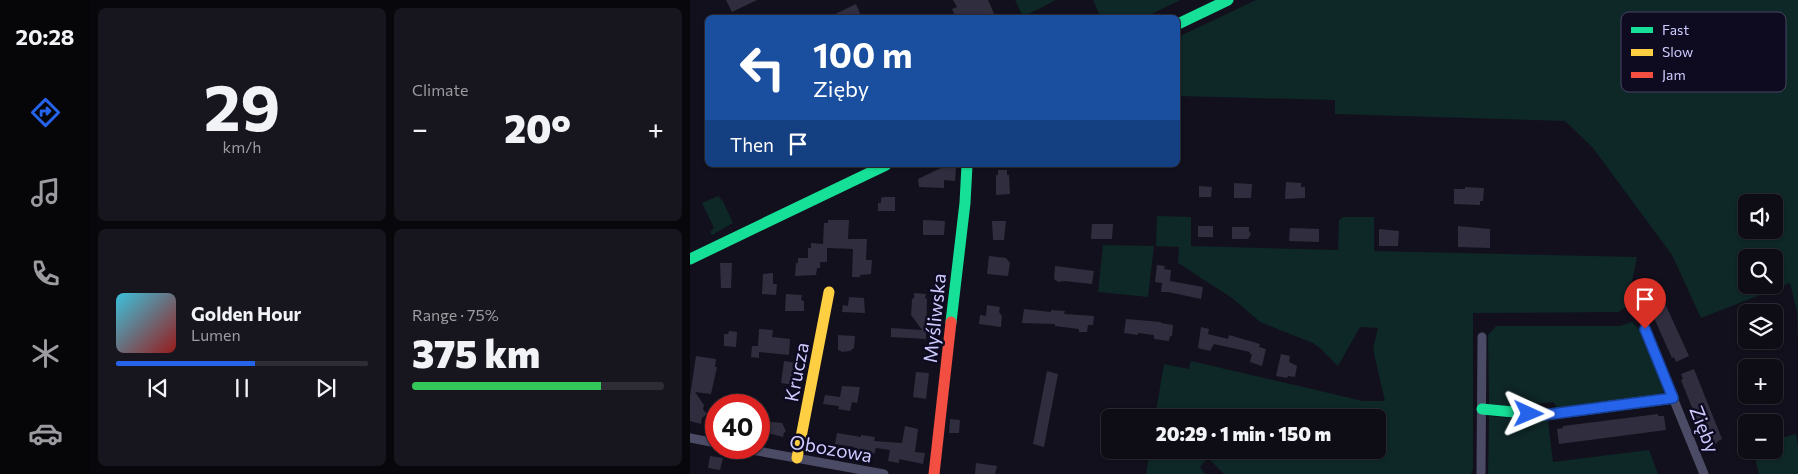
<!DOCTYPE html>
<html lang="en">
<head>
<meta charset="utf-8">
<style>
	body { margin:0; font-family:Commissioner,sans-serif; background:#17151e; color:#f1f3f6; height:100vh; display:flex; flex-direction:column; font-size:19px; white-space:nowrap }
	* { box-sizing:border-box; margin:0 }
	p { font-size:16px; color:#9b9ba0 }
	.icon { flex:none; width:28px; height:28px; fill:none; stroke:currentColor; stroke-width:2; stroke-linecap:round; stroke-linejoin:round }
	.map { position:relative; flex:1; overflow:hidden }
	.side { display:flex; flex-direction:column; gap:8px; padding:8px; background:#08070c; width:600px }
	.side>* { flex:none }
	.hud { position:absolute; left:15px; top:15px; width:475px; height:152px; border-radius:8px; box-shadow:0 1px 4px #0004,0 0 0 1px #2e2c34; background:#1a4fa0; color:#fff; overflow:hidden }
	.tools { position:absolute; left:1048px; top:194px; display:grid; gap:10px }
	.tools a { display:grid; place-items:center; width:45px; height:45px; border-radius:8px; background:#0e0c15; box-shadow:0 1px 4px #0004,0 0 0 1px #2e2c34; font-size:25px }
	.speed { position:absolute; left:15px; top:394px; display:flex; gap:10px; font-size:25px; font-weight:700; text-align:center }
	.speed>* { display:grid; place-content:center; width:65px; height:65px; border-radius:50%; background:#0e0c15; box-shadow:0 1px 4px #0004,0 0 0 1px #2e2c34; line-height:1 }
	.speed .limit { border:8px solid #d22; background:#fff; color:#111 }
	.pin { position:absolute; display:grid; place-items:center; width:42px; height:42px; color:#fff; margin:-51px -21px; border-radius:50% 50% 50% 0; rotate:-45deg; box-shadow:0 0 5px #0007 }
	.pin .icon { rotate:45deg }
	.me { position:absolute; width:55px; margin:-28px; rotate:91deg; stroke-linejoin:round; filter:drop-shadow(0 0 4px #0008) }
	.turn { display:flex; align-items:center; gap:18px; height:105px; padding:0 25px; font-size:22px }
	.turn .icon { width:65px; height:65px; stroke-width:2.5 }
	.turn b { display:block; font-size:35px; line-height:42px }
	.then { display:flex; align-items:center; height:48px; padding:0 25px; background:#0003; gap:10px; font-size:19px }
	.big { font-size:38px; font-weight:800; line-height:1.1 }
	.side .card { flex:1; display:flex; flex-direction:column; justify-content:center; gap:8px; min-width:0; padding:0 18px; border-radius:8px; background:#17151e }
	.side .dial { align-items:center; gap:0 }
	.dial b { font-size:65px; line-height:1 }
	.song { display:flex; align-items:center; gap:15px }
	.cover { width:60px; height:60px; border-radius:8px; background:linear-gradient(135deg,hsl(190 70% 55%),hsl(0 70% 35%)) }
	.played { height:5px; border-radius:2px; background:linear-gradient(90deg,#2563eb 55%,#2e2c34 55%) }
	.keys { display:flex; justify-content:space-around; direction:ltr }
	.heat { display:flex; justify-content:space-between; align-items:center; font-size:28px; direction:ltr }
	.charge { height:8px; border-radius:4px; background:linear-gradient(90deg,#34c759 75%,#2e2c34 0) }
	.side .tiles { flex:1; display:grid; gap:8px; grid-template-columns:repeat(2,1fr) }
	.trip { position:absolute; left:411px; top:409px; width:285px; height:50px; border-radius:8px; background:#0e0c15; box-shadow:0 1px 4px #0004,0 0 0 1px #2e2c34; font-weight:800; line-height:50px; text-align:center }
	main { display:flex; flex:1; min-height:0 }
	.menu { display:flex; flex-direction:column; width:90px; justify-content:space-around; align-items:center; background:#060508; color:#9b9ba0 }
	.menu .icon { width:35px; height:35px }
	.menu .current { color:#2563eb }
	.menu b { font-size:22px; color:#f1f3f6 }
	.map>svg:first-child { display:block }
	.green { fill:#0e2727; fill-rule:evenodd }
	.building { fill:#302d3e }
	.lines { fill:none; stroke-linecap:round; stroke-linejoin:round }
	.street { stroke:#4b4b65; stroke-width:9 }
	.fast { stroke:#16e098; stroke-width:11 }
	.slow { stroke:#ffcf43; stroke-width:11 }
	.jam { stroke:#f24e42; stroke-width:11 }
	.route-casing { stroke:#184099; stroke-width:12 }
	.route { stroke:#2563eb; stroke-width:9 }
	.labels { text-anchor:middle; dominant-baseline:central; stroke-width:5; stroke-linejoin:round; paint-order:stroke }
	.street-label { font-size:19px; fill:#cecbff; stroke:#0e0b21 }
	.key { fill:#0e0b21; stroke:#484564; stroke-width:1 }
	.key-label { font-size:14px; fill:#cecbff }
</style>
</head>
<body>
<main>
<nav class="menu">
<b>20:28</b>
<svg class="icon current" aria-label="directions" viewBox="0 0 24 24"><path d="M12 3l9 9-9 9-9-9zM9 14v-3h6M13 9l2 2-2 2"/></svg>
<svg class="icon" aria-label="music" viewBox="0 0 24 24"><path d="M9 18V5l10-2v13"/><circle cx="6" cy="18" r="3"/><circle cx="16" cy="16" r="3"/></svg>
<svg class="icon" aria-label="phone" viewBox="0 0 24 24"><path d="M5 4h4l2 5-3 2q2 4 5 5l2-3 5 2v4C11 20 4 13 5 4z"/></svg>
<svg class="icon" aria-label="climate" viewBox="0 0 24 24"><path d="M12 3v18M4 7l16 10M4 17L20 7"/></svg>
<svg class="icon" aria-label="car" viewBox="0 0 24 24"><path d="M5 17H2v-5l4-1 3-4h7l3 4 3 1v5h-3M9 17h6M6 11h13"/><circle cx="7" cy="17" r="2"/><circle cx="17" cy="17" r="2"/></svg>
</nav>
<section class="side">
<div class="tiles">
<div class="card dial"><b>29</b><p>km/h</p></div>
<div class="card"><p>Climate</p>
<div class="heat"><a>−</a><b class="big">20°</b><a>+</a></div>
</div>
<div class="card">
<div class="song"><i class="cover"></i><div><b>Golden Hour</b><p>Lumen</p></div></div>
<div class="played"></div>
<div class="keys"><svg class="icon" aria-label="previous" viewBox="0 0 24 24"><path d="M18 5L8 12l10 7zM5 5v14"/></svg><svg class="icon" aria-label="pause" viewBox="0 0 24 24"><path d="M8 5v14M16 5v14"/></svg><svg class="icon" aria-label="next" viewBox="0 0 24 24"><path d="M6 5l10 7-10 7zM19 5v14"/></svg></div>
</div>
<div class="card"><p>Range · 75%</p><b class="big">375 km</b><div class="charge"></div></div>
</div>
</section>
<div class="map">
<svg width="1108" height="474" viewBox="0 0 1108 474">
	<rect width="100%" height="100%" fill="#12101c"/>
	<path class="green" d="M325 0H366L333 17Z
		M403 0H491L455 17 411 18Z
		M566 0H1108V342L1107 311 1100 283 1011 318 982 255 903 148 875 121 645 114V100L488 96V37ZM1056 202H1084V230H1056ZM1056 258H1084V285H1056Z
		M28 196 33 201 43 223 22 235 20 232 24 228 12 203Z
		M467 216 501 217V246L648 250 649 220 653 217H684V251L947 257 937 306 929 312 783 313V469L781 474H534L518 458 510 467 515 474H456L460 450H688V418L465 417 474 364 499 369 501 361 673 401H695L683 349 688 328 670 327 648 366 630 348 623 343 570 322 542 298 488 263 489 247 466 246Z
		M413 245 464 246 458 297 408 292Z
		M942 322 951 331 976 388 970 396 869 409 863 402 846 404V410L799 404 798 335 806 326H930Z
		M799 416 858 421 863 462 959 450 968 474H798Z
		M1106 434 1108 446V474H1069L1063 450H1084V440Z"/>
	<path class="building" d="M36 0H67L42 12Z
		M263 0H298L306 18H266L262 9 267 7Z
		M166 4 172 18H137Z
		M253 167 266 168 265 181 254 180V188L229 187 228 179Z
		M308 170H317V175H319L320 194 306 195V175H308Z
		M596 182 611 183V187H615V198L595 199Z
		M544 183 562 184 561 198H544Z
		M509 186 522 187 521 197H509Z
		M775 187 794 188 793 201H790V205L764 204V189H775Z
		M194 197H205V211H188V203H191V198Z
		M138 220H159L158 239H177L176 260H182L181 274 170 275V277H162L163 249 137 248V262H130V268H127L126 275 105 276 106 263H108V258H118V248H121V243L133 244 134 223H138Z
		M233 220 255 221 254 235H233Z
		M302 221H316L314 240H303Z
		M402 224H423L422 239H401Z
		M508 226H523V237H508Z
		M768 226 800 229V248L768 247Z
		M542 227H559V231L561 234 558 239H542Z
		M600 228 629 229V242L599 241Z
		M689 229 709 231 708 246H689Z
		M299 256 316 258 320 263 318 276 297 274Z
		M30 263H42L41 288H31Z
		M467 265 475 266 474 269 481 270 480 281 513 287 511 299 478 292H471L472 283 465 282Z
		M365 266 404 271 402 284 374 281 368 282 364 279Z
		M83 273V284H87L86 295 72 294 73 274Z
		M224 293 236 294 235 298 237 299 236 339 201 337V328L232 330 221 315 222 299 224 298Z
		M96 294 112 295 111 300 114 301V311H95Z
		M159 297 174 298 175 313 152 312 153 305 158 306Z
		M972 297 999 356 986 362 984 357 982 358 960 309 962 308 959 303 965 298 967 299Z
		M297 305 310 307 309 312 312 316 311 327 289 324 290 315 296 316Z
		M334 309 361 312V310L375 311 374 314 404 316 403 325H398L397 332H389V329L365 326V324L332 323Z
		M436 319 471 322V323L483 325 482 336H480L479 341 464 339V335L448 333V335L434 333Z
		M511 327 519 329 518 334 538 339 539 335 570 344 569 347 576 349 572 366 560 362 562 354H560V352L524 344 520 351 508 348Z
		M69 329 83 330 82 337 100 339 99 355 69 352V358L61 357 62 346H68Z
		M39 331 47 332 46 347 34 346V334H38Z
		M148 335 165 336 164 348 160 351 151 352V351L148 350Z
		M591 354 600 356 599 362 607 366 605 377 598 376 597 378 586 376Z
		M6 356 26 359 25 367H27L21 394 5 392 14 405 13 409 17 414 12 418 11 424 0 421V396Z
		M94 361 107 363 104 385 91 383Z
		M1004 369 1032 439 1028 441 1026 444 1023 443 1019 444 1017 439 1015 440 991 380 993 379 991 374Z
		M357 371 368 374 354 447 343 444Z
		M226 372 239 373 236 399 223 397Z
		M152 386 170 387 167 403 162 402 160 411 148 409 149 406 133 404 135 395 150 397Z
		M968 414V416H974L976 430 869 444 867 429 873 428V426Z
		M260 419 270 420 269 433H259Z
		M72 421 92 423 96 431 94 433 93 437 71 431Z
		M215 426 228 429 225 452 235 453 233 464 209 459V463L198 461 200 450 186 448 184 454 174 452V453L163 451 164 447 145 444 147 433 171 437V435L185 437 184 441 212 443Z
		M20 456 33 458 30 470 18 468Z
		M286 463 307 466 305 474H285Z"/>
	<g class="lines">
		<path class="street" d="M955 329 1014 474
			M0 438 26 443
			M51 448 194 474
			M791 474 792 337"/>
		<path class="fast" d="M488 24 538 0
			M0 259 196 165
			M261 322 275 203 277 165
			M792 409 854 415 983 398"/>
		<path class="slow" d="M107 458 139 292"/>
		<path class="jam" d="M244 474 261 322"/>
	</g>
	<g class="lines">
		<g class="route-casing">
			<path id="route" d="M839 414 854 415 983 398 955 329"/>
		</g>
		<use href="#route" class="route"/>
	</g>
	<g class="labels">
		<g class="street-label">
			<text transform="translate(244 318) rotate(-84)">Myśliwska</text>
			<text transform="translate(106 372) rotate(-79)">Krucza</text>
			<text transform="translate(1015 429) rotate(68)">Zięby</text>
			<text transform="translate(141 448) rotate(10)">Obozowa</text>
		</g>
	</g>
	<rect x="931" y="12" width="165" height="80" rx="8" class="key"/>
	<rect x="941" y="27" width="22" height="6" fill="#16e098"/>
	<rect x="941" y="49" width="22" height="7" fill="#ffcf43"/>
	<rect x="941" y="72" width="22" height="6" fill="#f24e42"/>
	<g class="key-label">
		<text x="972" y="35">Fast</text>
		<text x="972" y="57">Slow</text>
		<text x="972" y="80">Jam</text>
	</g>
</svg>
<div class="tools">
<a><svg class="icon" aria-label="sound" viewBox="0 0 24 24"><path d="M4 9h4l5-4v14l-5-4H4zM17 9q2 3 0 6"/></svg></a>
<a><svg class="icon" aria-label="search" viewBox="0 0 24 24"><circle cx="10" cy="10" r="6"/><path d="M15 15l6 6"/></svg></a>
<a><svg class="icon" aria-label="layers" viewBox="0 0 24 24"><path d="M12 4l9 5-9 5-9-5zM3 14l9 5 9-5"/></svg></a>
<a>+</a>
<a>−</a>
</div>
<div class="speed"><div class="limit">40</div></div>
<div class="pin" style="left:955px;top:329px;background:#d93025"><svg class="icon" aria-label="arrive" viewBox="0 0 24 24"><path d="M6 21V4h12l-3 4 3 4H6"/></svg></div>
<svg class="me" style="left:839px;top:414px" viewBox="-20 -20 40 40"><path d="M0-17L14 15 0 8-14 15z" fill="#2563eb" stroke="#fff" stroke-width="4"/></svg>
<div class="trip">20:29 · 1 min · 150 m</div>
<div class="hud">
<div class="turn"><svg class="icon" aria-label="left" viewBox="0 0 24 24"><path d="M17 20v-9H6M10 6l-5 5 5 5"/></svg><div><b>100 m</b>Zięby</div></div>
<div class="then">Then<svg class="icon" aria-label="arrive" viewBox="0 0 24 24"><path d="M6 21V4h12l-3 4 3 4H6"/></svg></div>
</div>
</div>
</main>
</body>
</html>
